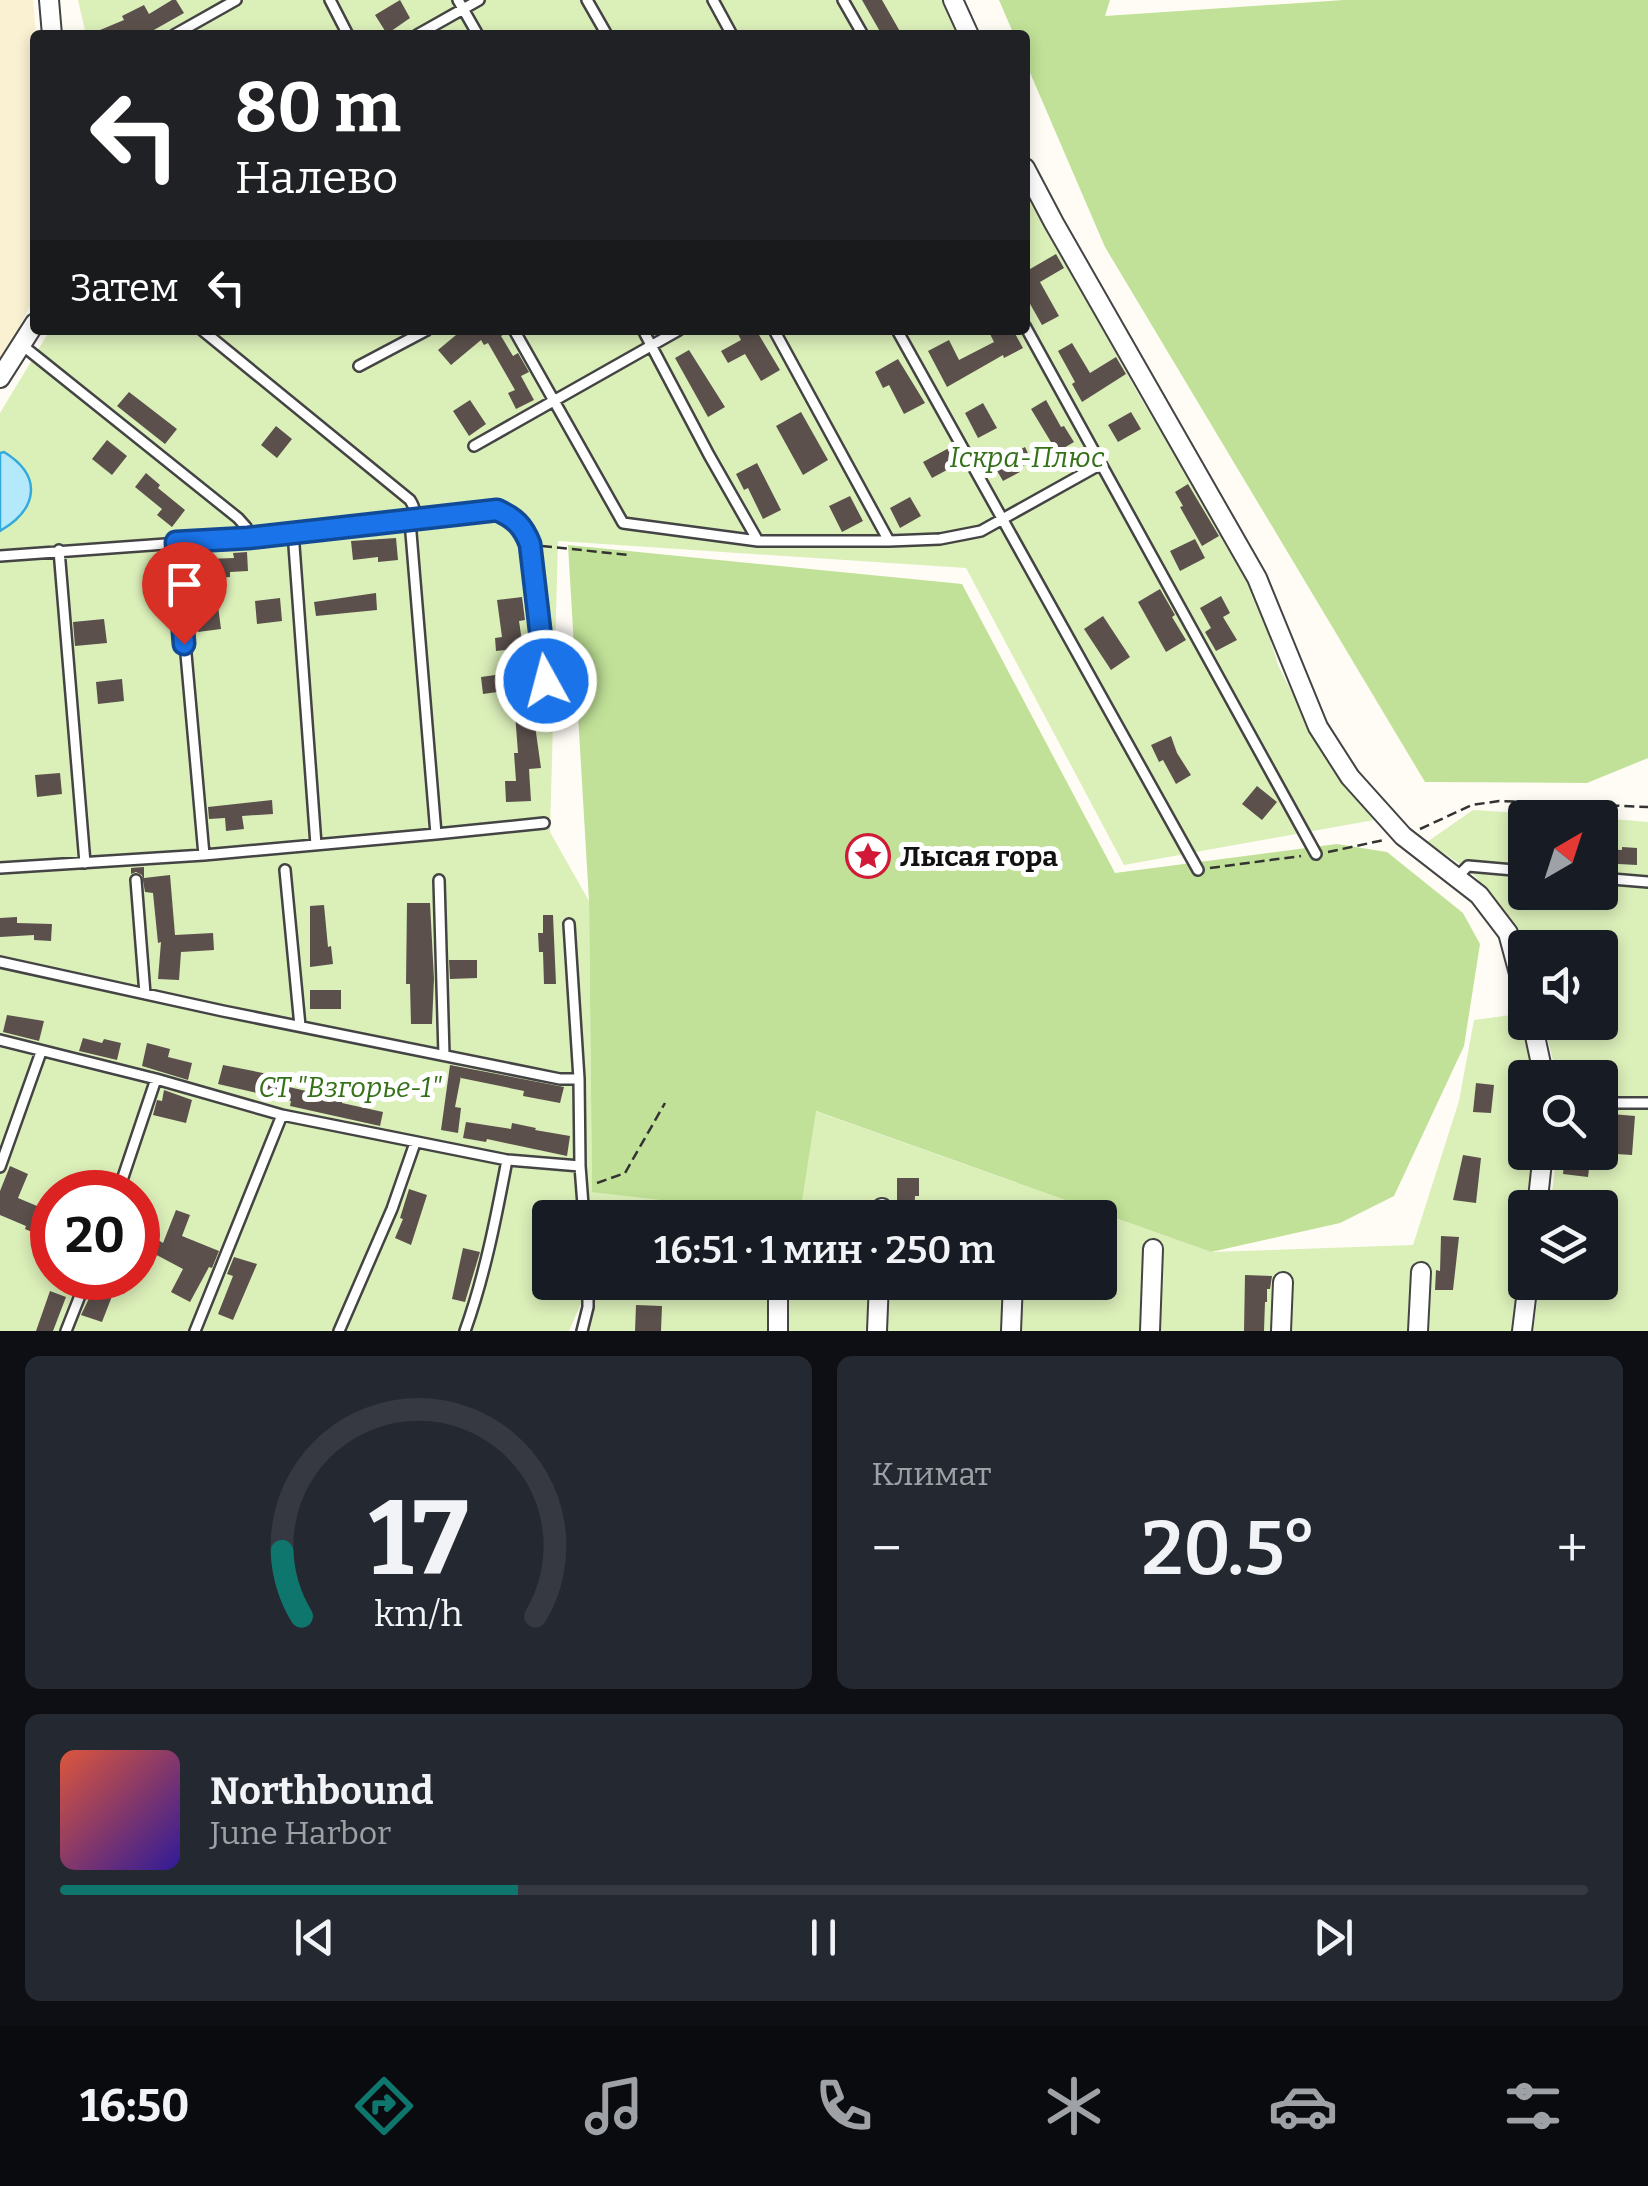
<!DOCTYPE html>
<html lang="ru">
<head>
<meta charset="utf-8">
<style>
	body { margin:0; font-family:Bitter,serif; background:#242831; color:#f1f3f6; height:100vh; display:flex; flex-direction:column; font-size:38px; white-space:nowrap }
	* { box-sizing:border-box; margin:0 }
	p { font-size:32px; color:#9ea1a6 }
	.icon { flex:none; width:55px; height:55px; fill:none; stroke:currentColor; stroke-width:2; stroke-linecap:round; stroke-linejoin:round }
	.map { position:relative; height:1331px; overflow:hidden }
	.drawer { display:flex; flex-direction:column; gap:25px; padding:25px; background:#0d0f14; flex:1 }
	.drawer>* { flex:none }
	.guide { position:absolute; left:30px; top:30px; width:1000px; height:305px; border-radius:10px; box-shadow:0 5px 15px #0003; background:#202124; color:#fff; overflow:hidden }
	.needle { width:65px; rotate:39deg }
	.fabs { position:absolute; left:1508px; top:800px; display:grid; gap:20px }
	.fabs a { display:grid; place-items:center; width:110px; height:110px; border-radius:10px; background:#171b24; box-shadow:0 5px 15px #0003; font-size:50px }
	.speed { position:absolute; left:30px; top:1170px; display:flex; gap:20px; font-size:50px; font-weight:700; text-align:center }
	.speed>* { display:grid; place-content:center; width:130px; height:130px; border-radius:50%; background:#171b24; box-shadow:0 5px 15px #0003; line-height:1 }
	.speed .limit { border:15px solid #d22; background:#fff; color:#111 }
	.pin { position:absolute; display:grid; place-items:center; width:85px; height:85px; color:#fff; margin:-102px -42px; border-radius:50% 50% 50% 0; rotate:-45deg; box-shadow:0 0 10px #0007 }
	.pin .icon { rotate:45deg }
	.me { position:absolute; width:110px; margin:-55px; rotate:353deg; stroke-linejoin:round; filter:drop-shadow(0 0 8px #0008) }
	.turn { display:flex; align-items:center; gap:35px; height:210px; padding:0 40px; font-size:45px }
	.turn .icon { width:130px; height:130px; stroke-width:2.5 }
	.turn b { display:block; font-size:70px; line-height:85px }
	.then { display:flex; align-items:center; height:95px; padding:0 40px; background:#0003; gap:20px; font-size:38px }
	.big { font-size:75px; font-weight:600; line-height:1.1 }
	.drawer .tile { flex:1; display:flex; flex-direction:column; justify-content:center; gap:15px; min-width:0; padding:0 35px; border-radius:15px; background:#242831 }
	.drawer .dial { align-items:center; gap:0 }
	.dial svg { height:260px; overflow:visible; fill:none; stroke:#363941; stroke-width:7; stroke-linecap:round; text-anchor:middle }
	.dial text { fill:#f1f3f6; stroke:none }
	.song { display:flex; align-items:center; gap:30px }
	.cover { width:120px; height:120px; border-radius:15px; background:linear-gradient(135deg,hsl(10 70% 55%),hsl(250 70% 35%)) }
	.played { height:10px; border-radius:5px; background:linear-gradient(90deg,#0f766e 30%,#363941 30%) }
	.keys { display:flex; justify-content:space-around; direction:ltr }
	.heat { display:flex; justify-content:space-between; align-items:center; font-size:55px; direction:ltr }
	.drawer .tiles { flex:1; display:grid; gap:25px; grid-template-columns:1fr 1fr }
	.tile:last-child { grid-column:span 2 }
	.trip { position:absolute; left:532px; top:1200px; width:585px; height:100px; border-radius:10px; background:#171b24; box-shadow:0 5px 15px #0003; font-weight:600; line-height:100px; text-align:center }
	.menu { display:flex; height:160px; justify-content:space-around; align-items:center; background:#090b0e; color:#9ea1a6 }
	.menu .icon { width:70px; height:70px }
	.menu .current { color:#0f766e }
	.menu b { font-size:45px; color:#f1f3f6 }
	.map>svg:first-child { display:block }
	.farmland { fill:#f9f1d1 }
	.green { fill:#dbefb9; fill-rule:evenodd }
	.forest { fill:#c0e197 }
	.water { fill:#b4e9fc; stroke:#33aada; stroke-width:2.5 }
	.building { fill:#5b504c }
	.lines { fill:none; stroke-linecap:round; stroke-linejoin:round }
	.lane-casing { stroke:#444; stroke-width:14 }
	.street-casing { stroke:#444; stroke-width:22 }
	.path { stroke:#333; stroke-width:2.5; stroke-dasharray:10 5; stroke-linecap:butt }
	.lane { stroke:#fff; stroke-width:9 }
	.street { stroke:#fff; stroke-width:18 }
	.route-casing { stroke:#114b97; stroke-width:25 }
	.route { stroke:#1a73e8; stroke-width:18 }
	.labels { text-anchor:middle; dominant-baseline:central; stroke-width:10; stroke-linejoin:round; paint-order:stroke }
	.park-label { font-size:28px; font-style:italic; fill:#357119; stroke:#fff }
	.poi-label { font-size:28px; font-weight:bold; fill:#111; stroke:#fff; text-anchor:start }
</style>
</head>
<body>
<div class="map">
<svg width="1648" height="1331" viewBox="0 0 1648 1331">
	<rect width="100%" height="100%" fill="#fffcf5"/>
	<path class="farmland" d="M0 0H33L36 35 35 296 0 366Z"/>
	<path class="green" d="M78 0H943L957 35H86Z
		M1025 189 1140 397 1239 559 1260 604 1278 665 1323 754 1374 820 1124 865 966 568 558 541 550 832 589 901 592 1191 815 1111 1211 1252 1413 1245 1459 1101 1474 1020 1519 1014 1536 1073V1077L1525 1078V1152L1532 1153 1529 1207 1525 1208V1250L1511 1331H582L588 1288 569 1331H0V413L50 330H1025ZM52 1192H138V1278H52ZM550 1218H1100V1282H550Z
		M1473 810 1586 817 1525 818V892H1600V818L1648 822V1331H1533L1540 1283 1600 1282V1208L1550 1207 1557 1153 1600 1152V1078L1557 1077 1544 1023 1600 1022V948L1525 949 1515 929 1472 872 1427 842Z"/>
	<path class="forest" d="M999 0H1110L1105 16 1344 0H1648V758L1587 783 1425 782 1105 247 1025 61V35H1014Z
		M568 545 962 584 1115 873 1337 844 1387 852 1463 913 1480 944 1464 1046 1394 1196 1340 1223 1211 1252 816 1111 801 1207 669 1201 592 1192 589 901Z"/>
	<path class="water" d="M4 452C43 476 38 509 0 531V453Z"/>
	<path class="building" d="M172 0H176L184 13 145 35H88L124 20 122 16 144 5 149 14Z
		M400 0 410 18 387 34 375 15Z
		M862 0H882L902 35H882Z
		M1056 254 1064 268 1040 282 1059 316 1042 325 1025 295V272Z
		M462 330H506V333L501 336 513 356 518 353 529 372 521 376 534 400 516 409 508 393 515 390 488 343 484 345 481 340 451 365 438 350Z
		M736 330H756L780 370 761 381 745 354 728 363 721 351 741 340Z
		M988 330H1013L1023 348 1004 358 1003 355 947 387 928 351 949 340 959 360 994 342Z
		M1072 343 1090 373 1116 357 1126 374 1082 402 1072 384 1075 382 1058 351Z
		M689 350 725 407 708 417 675 358Z
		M898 359 925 403 904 414 889 385 883 388 875 372Z
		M129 392 177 429 165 444 117 406Z
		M470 400 486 424 469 436 453 411Z
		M1046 400 1061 427 1064 426 1074 442 1057 452 1031 409Z
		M983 403 997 428 978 438 965 413Z
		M801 412 828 460 803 475 776 426Z
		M1131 412 1141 429 1118 442 1108 425Z
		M276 426 292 439 277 458 261 445Z
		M107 440 127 456 112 475 92 459Z
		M1025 447 1032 462 1018 468 1020 472 1003 481 993 464Z
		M949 448 958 464 932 478 923 462Z
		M757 463 781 510 763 519 748 488 744 490 736 474Z
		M146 473 160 485 158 488 185 510 172 527 157 515 162 509 135 487Z
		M1188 484 1219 536 1202 546 1180 507 1183 506 1175 492Z
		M850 496 863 521 842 532 829 506Z
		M910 497 921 516 900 528 890 508Z
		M396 538 398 560 378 562V557L353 560 351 541Z
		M1195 539 1205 558 1180 571 1170 551Z
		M247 552 248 571 230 572V577L208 579 207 559 234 558 233 553Z
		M1160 589 1175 615 1172 617 1186 640 1166 652 1138 602Z
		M376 593 377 610 316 616 314 602Z
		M1221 596 1230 613 1223 617 1237 640 1216 651 1205 632 1211 628 1200 608Z
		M522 597 525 620 519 621 523 648 496 651 495 638 502 637 497 600Z
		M280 598 282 621 257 624 255 601Z
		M218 606 221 629 198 632 195 609Z
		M1103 616 1130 657 1111 670 1084 629Z
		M104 619 107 643 75 646 73 622Z
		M510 673 512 690 483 694 481 677Z
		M122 679 124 701 98 704 96 682Z
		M530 690 541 768 529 769 531 801 506 802 505 781H516L514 753H518L515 713H512L509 693Z
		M1171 736 1177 753 1191 775 1176 784 1163 760 1159 762 1151 745Z
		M60 773 62 794 37 797 35 775Z
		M1257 786 1277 802 1262 820 1242 804Z
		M272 800 273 814 242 816 244 829 226 831 225 818 209 819 208 807Z
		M1622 847 1637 848V865L1600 863V849L1622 850Z
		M144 867V878L170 875 175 935 213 933 214 950 181 952 179 980 158 979 161 942 158 943 153 893 145 892 142 875 136 872 131 874V868Z
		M407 903H430L434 979 432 1024H411L410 984H406Z
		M324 905 328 947 331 946 333 964 310 967V906Z
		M543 915H553L556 984H544L543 952H539L538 933H543Z
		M17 917V923L52 924 51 941 34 940V935L0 937V918Z
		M449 960H477V978L450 979Z
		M310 990H341V1009H310Z
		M7 1015 44 1021 39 1041 3 1032Z
		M83 1038 102 1043 104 1039 121 1043 117 1060 79 1051Z
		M147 1043 170 1049 168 1057 192 1063 188 1080 142 1066Z
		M223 1065 273 1075 271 1083 342 1099V1103L383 1112 380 1126 290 1106 291 1101 218 1084Z
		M450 1065 564 1087 560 1103 523 1096 524 1091 461 1078V1076L455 1107 461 1108 458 1133 441 1130Z
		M1476 1083 1494 1085 1491 1113 1473 1112Z
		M164 1090 192 1100 186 1123 153 1115 157 1100 162 1101Z
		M1600 1113 1635 1116 1632 1155 1600 1153Z
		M466 1122 511 1129 512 1123 536 1128 535 1130 570 1136 567 1156 487 1139 486 1142 463 1138Z
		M1565 1152H1591L1588 1177 1563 1174Z
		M1463 1155 1481 1158 1476 1203 1453 1200Z
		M10 1166 28 1174 18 1198 49 1211 39 1235 25 1229 26 1226 0 1215V1191Z
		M897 1178H919V1196H915L914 1218H897Z
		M409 1189 427 1195 411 1245 395 1238 403 1219 400 1218Z
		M176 1210 190 1215 182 1236 219 1251 212 1268 209 1267 190 1302 171 1292 183 1269 151 1252 158 1240 163 1243Z
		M1441 1236 1459 1237 1453 1290H1435L1436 1270 1440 1271Z
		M463 1248 480 1252 465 1302 452 1299Z
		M234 1257 257 1264 233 1320 218 1314 233 1276 227 1274Z
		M1245 1275 1272 1276 1270 1289H1267V1302H1265L1264 1331H1244Z
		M95 1278H130L124 1294 114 1291 102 1322 81 1315 96 1284Z
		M50 1291 66 1297 53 1331H36Z
		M636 1305 662 1306 661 1331H635Z"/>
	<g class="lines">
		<g class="lane-casing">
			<path id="lane" d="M330 0 348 35
				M458 0 478 35
				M587 0 607 35
				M713 0 732 35
				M843 0 863 35
				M174 35 236 0
				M417 35 479 0
				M1025 326 1316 854
				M514 330 623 523 758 541H889L940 539 981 531 1101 464
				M643 330 709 455 758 541
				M774 330 889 541
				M897 330 1198 870
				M22 345 238 518 246 527 248 538
				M359 366 427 330
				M474 446 679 330
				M293 532 316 845
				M59 550 85 863
				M0 556 248 538 410 521C416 513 415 508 410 500L202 330
				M544 823 436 834 410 521 497 510C515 518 523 526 530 544L550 716
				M204 855 436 834
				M0 868 204 855 176 542
				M285 870 300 1026
				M1457 877 1468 866 1525 871
				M1600 878 1648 882
				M136 880 145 994
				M439 880 444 1055
				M569 924 579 1079 580 1166 584 1218
				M0 962 223 1011 560 1079H579
				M0 1040 156 1079 282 1115 507 1160 580 1166
				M1600 1103H1648
				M0 1167 41 1052
				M118 1192 156 1079
				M66 1331 87 1278
				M195 1331 282 1115
				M339 1331 392 1209 415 1143
				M465 1331C485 1275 496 1218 507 1160
				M582 1331 588 1307V1282"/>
		</g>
		<g class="street-casing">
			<path id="street" d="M49 0 52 35
				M953 0 969 35
				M1025 168 1054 223 1257 578 1318 727 1350 777 1403 836 1479 895 1508 933 1525 996
				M0 378 35 323
				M1532 1022 1544 1078
				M1537 1208 1543 1152
				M882 1218V1208
				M778 1331V1299
				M877 1331 879 1282
				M1011 1331 1013 1282
				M1150 1331 1153 1249
				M1281 1331 1283 1282
				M1418 1331 1421 1272
				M1522 1331 1528 1282"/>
		</g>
		<path class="path" d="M542 546 629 555
			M1420 829 1472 805 1499 801 1648 807
			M1328 852 1384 840
			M1210 868 1301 856
			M597 1183 625 1173 665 1103"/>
		<use href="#lane" class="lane"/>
		<use href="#street" class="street"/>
	</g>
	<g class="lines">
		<g class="route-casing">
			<path id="route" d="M184 644 176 542 248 538 497 510C515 518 523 526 530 544L546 681"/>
		</g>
		<use href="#route" class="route"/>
	</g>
	<defs>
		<g id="sight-ring" transform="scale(2.25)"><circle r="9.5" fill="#fff" stroke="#d01a37" stroke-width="1.5"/><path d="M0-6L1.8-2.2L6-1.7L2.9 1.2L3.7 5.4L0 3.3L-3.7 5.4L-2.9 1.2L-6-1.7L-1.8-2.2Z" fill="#d01a37"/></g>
	</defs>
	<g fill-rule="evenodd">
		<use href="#sight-ring" x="868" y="856"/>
	</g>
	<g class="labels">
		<g class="park-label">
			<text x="1027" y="457">Іскра-Плюс</text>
			<text x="350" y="1087">СТ "Взгорье-1"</text>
		</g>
		<g class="poi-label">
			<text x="900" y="856">Лысая гора</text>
		</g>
	</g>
</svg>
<div class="fabs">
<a><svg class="needle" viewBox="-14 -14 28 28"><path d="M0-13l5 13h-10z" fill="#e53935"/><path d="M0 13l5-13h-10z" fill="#9ea1a6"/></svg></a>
<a><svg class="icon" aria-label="sound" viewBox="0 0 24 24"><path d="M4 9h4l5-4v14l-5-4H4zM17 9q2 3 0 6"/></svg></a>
<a><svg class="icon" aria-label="search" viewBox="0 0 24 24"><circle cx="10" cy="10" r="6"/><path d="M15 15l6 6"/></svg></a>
<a><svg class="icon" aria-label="layers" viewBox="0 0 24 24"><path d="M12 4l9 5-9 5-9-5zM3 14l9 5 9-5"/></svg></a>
</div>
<div class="speed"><div class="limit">20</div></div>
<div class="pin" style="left:184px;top:644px;background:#d93025"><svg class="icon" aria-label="arrive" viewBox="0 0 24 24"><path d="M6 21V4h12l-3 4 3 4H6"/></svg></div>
<svg class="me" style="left:546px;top:681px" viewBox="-20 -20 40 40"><circle r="17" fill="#1a73e8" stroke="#fff" stroke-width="3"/><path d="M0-11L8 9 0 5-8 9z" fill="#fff"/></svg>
<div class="trip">16:51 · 1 мин · 250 m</div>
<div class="guide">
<div class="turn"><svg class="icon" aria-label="left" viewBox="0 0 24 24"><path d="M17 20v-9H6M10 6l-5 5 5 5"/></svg><div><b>80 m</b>Налево</div></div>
<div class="then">Затем<svg class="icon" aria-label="left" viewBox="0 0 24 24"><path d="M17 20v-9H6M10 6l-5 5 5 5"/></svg></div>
</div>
</div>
<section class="drawer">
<div class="tiles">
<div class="tile dial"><svg viewBox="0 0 100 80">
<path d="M14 69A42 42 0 1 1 86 69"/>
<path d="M14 69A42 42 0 0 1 8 49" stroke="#0f766e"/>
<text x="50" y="56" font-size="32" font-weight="700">17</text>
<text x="50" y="72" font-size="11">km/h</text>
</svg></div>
<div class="tile"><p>Климат</p>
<div class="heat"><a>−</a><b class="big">20.5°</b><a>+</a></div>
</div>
<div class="tile">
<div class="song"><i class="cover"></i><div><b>Northbound</b><p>June Harbor</p></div></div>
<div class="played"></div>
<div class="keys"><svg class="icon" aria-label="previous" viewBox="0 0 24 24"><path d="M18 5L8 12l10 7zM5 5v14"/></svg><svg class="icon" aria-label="pause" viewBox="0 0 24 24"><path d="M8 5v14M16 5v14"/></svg><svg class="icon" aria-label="next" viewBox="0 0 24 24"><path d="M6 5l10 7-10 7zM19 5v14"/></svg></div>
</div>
</div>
</section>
<nav class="menu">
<b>16:50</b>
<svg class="icon current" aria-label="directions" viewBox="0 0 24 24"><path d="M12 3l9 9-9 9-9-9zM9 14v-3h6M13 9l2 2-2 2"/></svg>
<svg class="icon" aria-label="music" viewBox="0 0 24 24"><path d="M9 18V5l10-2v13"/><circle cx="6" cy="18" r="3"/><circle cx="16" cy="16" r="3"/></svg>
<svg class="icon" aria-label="phone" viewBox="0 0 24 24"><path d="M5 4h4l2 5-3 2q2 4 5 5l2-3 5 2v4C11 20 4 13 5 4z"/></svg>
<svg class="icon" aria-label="climate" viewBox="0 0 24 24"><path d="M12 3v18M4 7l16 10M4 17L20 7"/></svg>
<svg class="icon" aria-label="car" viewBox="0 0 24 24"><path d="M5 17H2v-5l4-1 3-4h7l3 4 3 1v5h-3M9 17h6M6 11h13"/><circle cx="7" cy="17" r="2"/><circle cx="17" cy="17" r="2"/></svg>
<svg class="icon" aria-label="filters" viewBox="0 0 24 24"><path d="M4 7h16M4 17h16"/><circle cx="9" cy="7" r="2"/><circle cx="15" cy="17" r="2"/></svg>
</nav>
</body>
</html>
